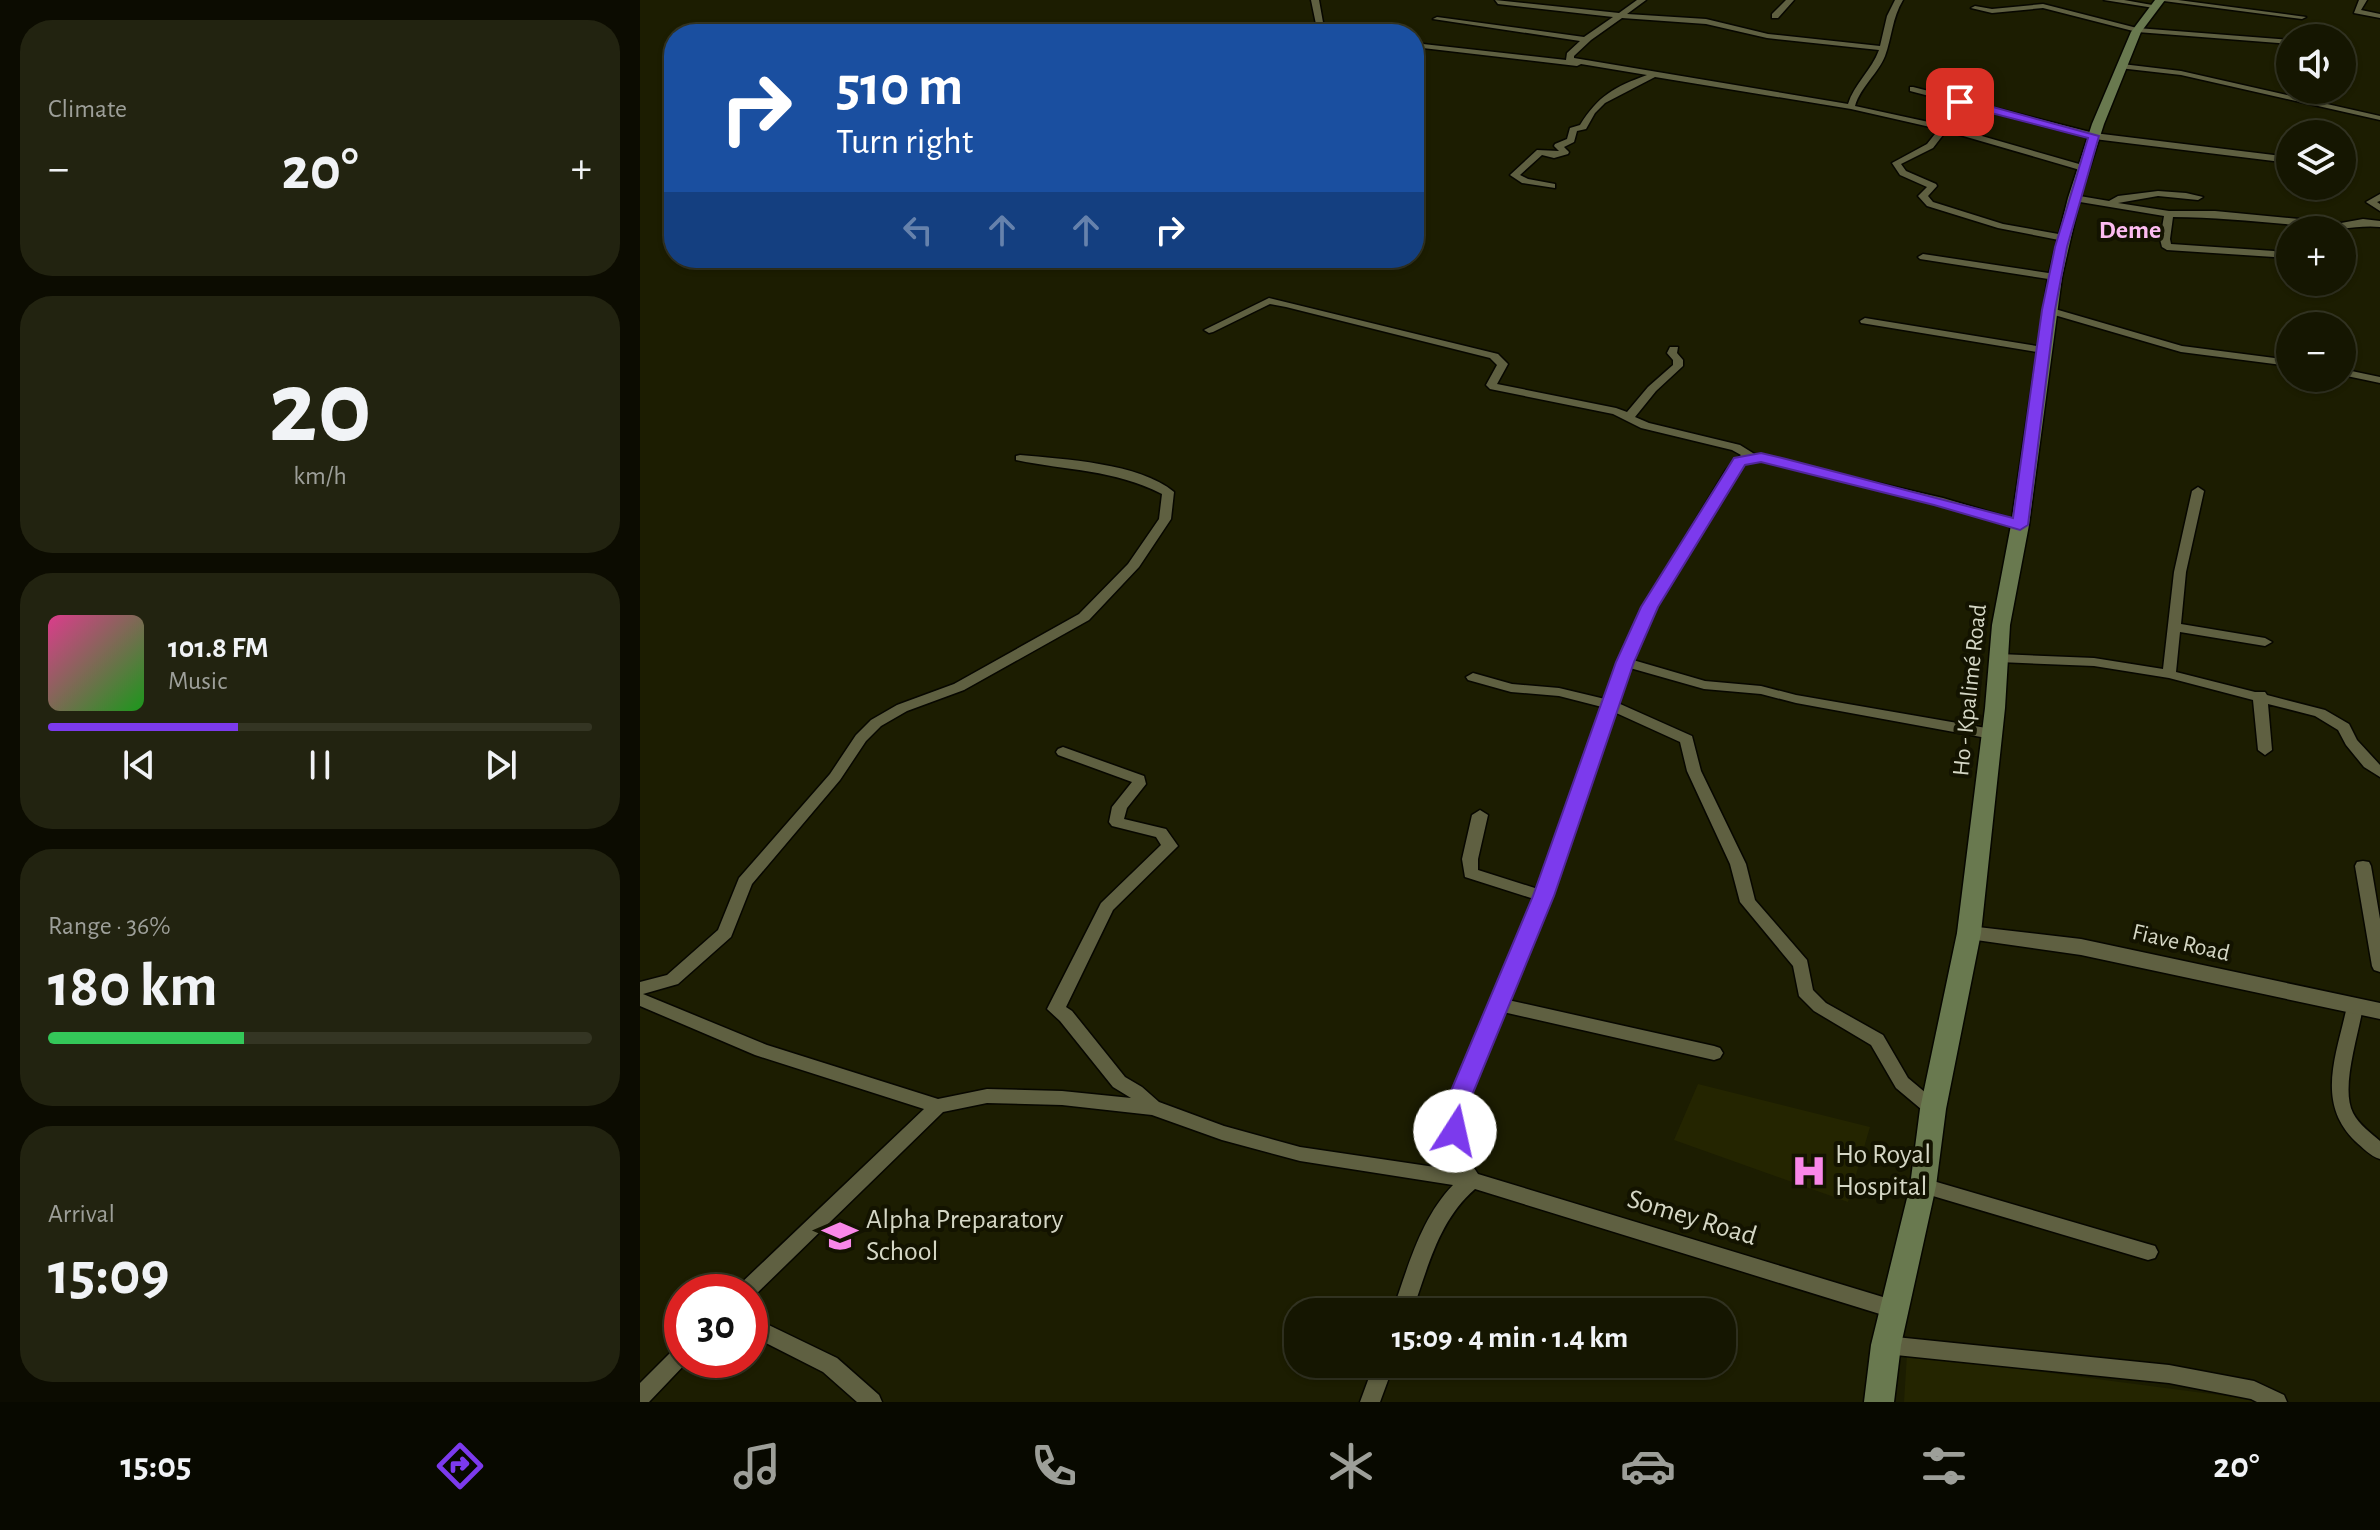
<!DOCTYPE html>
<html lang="en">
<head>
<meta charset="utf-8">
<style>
	body { margin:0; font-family:"Alegreya Sans",sans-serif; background:#222310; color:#f1f3f6; height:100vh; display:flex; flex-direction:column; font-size:30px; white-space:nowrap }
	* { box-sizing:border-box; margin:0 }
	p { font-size:26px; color:#9d9f99 }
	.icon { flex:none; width:44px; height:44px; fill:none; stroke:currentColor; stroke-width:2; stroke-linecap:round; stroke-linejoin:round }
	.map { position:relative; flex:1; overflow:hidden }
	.sheet { display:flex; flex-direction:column; gap:20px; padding:20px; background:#0c0c01; width:640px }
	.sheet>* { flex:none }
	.hud { position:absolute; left:24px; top:24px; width:760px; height:244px; border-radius:32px; box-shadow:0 2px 6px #0004,0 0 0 2px #343523; background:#1a4fa0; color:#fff; overflow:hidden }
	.fabs { position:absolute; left:1636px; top:24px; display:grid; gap:16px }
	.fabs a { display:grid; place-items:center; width:80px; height:80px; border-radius:50%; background:#151601; box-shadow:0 2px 6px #0004,0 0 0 2px #343523; font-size:40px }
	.speed { position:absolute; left:24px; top:1274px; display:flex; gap:16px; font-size:40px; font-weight:700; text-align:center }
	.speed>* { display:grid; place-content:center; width:104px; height:104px; border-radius:50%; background:#151601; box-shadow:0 2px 6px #0004,0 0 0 2px #343523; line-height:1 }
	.speed .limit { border:12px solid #d22; background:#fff; color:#111 }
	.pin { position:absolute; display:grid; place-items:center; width:68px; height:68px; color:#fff; margin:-34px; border-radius:16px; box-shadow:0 4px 12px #0006 }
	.me { position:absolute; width:88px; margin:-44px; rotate:10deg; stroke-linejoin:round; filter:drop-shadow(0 0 6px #0008) }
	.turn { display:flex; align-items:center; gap:28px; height:168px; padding:0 40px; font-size:36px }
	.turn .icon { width:104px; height:104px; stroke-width:2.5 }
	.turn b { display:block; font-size:56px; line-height:68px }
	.lanes { display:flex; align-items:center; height:76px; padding:0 40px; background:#0003; justify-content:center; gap:40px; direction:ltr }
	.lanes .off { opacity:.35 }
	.big { font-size:60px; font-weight:700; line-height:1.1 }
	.sheet .widget { flex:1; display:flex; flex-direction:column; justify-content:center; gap:12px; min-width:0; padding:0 28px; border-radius:32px; background:#222310 }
	.sheet .dial { align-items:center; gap:0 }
	.dial b { font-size:104px; line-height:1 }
	.song { display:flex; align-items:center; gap:24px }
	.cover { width:96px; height:96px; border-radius:12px; background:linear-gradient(135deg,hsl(330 70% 55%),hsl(120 70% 35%)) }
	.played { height:8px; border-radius:4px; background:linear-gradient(90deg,#7c3aed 35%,#343523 35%) }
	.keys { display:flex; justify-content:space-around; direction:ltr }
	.heat { display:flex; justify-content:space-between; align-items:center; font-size:44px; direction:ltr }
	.charge { height:12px; border-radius:6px; background:linear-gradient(90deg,#34c759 36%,#343523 0) }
	.trip { position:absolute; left:644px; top:1298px; width:452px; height:80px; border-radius:32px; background:#151601; box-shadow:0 2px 6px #0004,0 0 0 2px #343523; font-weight:700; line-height:80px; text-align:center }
	.menu { display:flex; height:128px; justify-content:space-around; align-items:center; background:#080900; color:#9d9f99 }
	.menu .icon { width:56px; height:56px }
	.menu .active { color:#7c3aed }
	.menu b { font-size:36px; color:#f1f3f6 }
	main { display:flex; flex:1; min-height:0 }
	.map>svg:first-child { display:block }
	.built { fill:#242500 }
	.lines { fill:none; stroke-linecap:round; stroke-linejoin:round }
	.minor-casing { stroke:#070700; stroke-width:3 }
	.tertiary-casing { stroke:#070700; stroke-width:3 }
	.secondary-casing { stroke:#070700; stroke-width:3 }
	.minor { fill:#5f6041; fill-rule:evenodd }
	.tertiary { fill:#5f6041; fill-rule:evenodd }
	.secondary { fill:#69794f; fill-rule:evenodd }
	.route { fill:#7c3aed; stroke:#51269a; stroke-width:2 }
	.labels { text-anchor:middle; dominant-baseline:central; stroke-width:8; stroke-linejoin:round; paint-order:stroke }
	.street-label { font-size:24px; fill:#d5d7c5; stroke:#131300 }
	.far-district-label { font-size:26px; font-weight:bold; fill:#fdbcf1; stroke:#131300 }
	.near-poi-label { font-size:28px; fill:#d5d7c5; stroke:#131300; text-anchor:start }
	.near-street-label { font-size:28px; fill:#d5d7c5; stroke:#131300 }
</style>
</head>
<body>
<main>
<section class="sheet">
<div class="widget"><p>Climate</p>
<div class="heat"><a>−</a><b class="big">20°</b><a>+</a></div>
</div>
<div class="widget dial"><b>20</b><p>km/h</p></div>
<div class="widget">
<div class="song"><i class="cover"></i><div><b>101.8 FM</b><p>Music</p></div></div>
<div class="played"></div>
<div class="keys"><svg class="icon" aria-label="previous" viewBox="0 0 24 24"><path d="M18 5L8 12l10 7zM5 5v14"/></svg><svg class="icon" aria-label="pause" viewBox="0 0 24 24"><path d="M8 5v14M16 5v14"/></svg><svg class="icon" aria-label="next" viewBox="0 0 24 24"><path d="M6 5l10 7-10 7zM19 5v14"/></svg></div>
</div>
<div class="widget"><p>Range · 36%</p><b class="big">180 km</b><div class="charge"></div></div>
<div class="widget"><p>Arrival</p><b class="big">15:09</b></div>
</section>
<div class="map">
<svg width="1740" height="1402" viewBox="0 0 1740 1402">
	<rect width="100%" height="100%" fill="#1c1d01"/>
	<path class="built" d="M1058 1084 1230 1127 1208 1202 1034 1140Z
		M1267 1354 1617 1400 1618 1402H1264Z"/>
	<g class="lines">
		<g class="minor-casing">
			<path id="minor" d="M671 0H679L684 28 693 34H684L677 29Z
				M855 0 979 13 997 0H1006L987 14 1066 19 1128 34 1240 46 1247 16 1255 0H1263C1252 18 1252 37 1245 56 1238 74 1221 86 1215 106L1307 126 1446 166V170H1440L1306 131 1293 148 1261 164 1266 171 1296 184 1297 186 1288 196 1293 202 1363 224 1424 235 1429 238 1424 241 1358 228 1287 206 1278 196 1287 187 1260 175 1252 163 1287 144 1299 129 1211 109 1015 77 965 103 955 113 946 129 937 131 934 142 924 147 929 152 928 154 914 158 902 155 880 175 888 179 915 184V188L882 183 870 175 897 150 919 151 914 146 915 144 927 139 930 128 940 125C958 96 974 87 1007 75L941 64 937 66 774 47V43L926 60 927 53 940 41 793 19 797 17 944 37 973 17 858 4ZM982 18 1066 24 1127 38 1239 50C1232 70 1214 84 1208 104L934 58V56L951 40Z
				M1146 0H1154L1138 18H1132V14Z
				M1464 0H1484L1518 6 1514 8Z
				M1516 0H1538L1666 17 1662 19Z
				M1719 0H1727L1721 10 1740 14V18L1714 13Z
				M1403 4 1497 28 1650 40V44L1497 32 1403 8 1352 13 1331 8 1335 6 1352 9Z
				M1482 64 1541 71 1740 116V120L1541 75 1479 68 1478 66Z
				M1273 87 1454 133 1650 157V163L1454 139 1270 91V87Z
				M1518 191 1546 193 1563 197 1558 200 1518 196 1478 203 1529 211H1575L1701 223 1723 219 1740 221V227C1723 225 1712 229 1696 228 1642 225 1588 217 1533 217L1530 239 1531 244 1634 251 1639 254 1634 257 1527 250 1522 247 1520 239 1524 216 1434 201 1429 198 1434 195 1469 201 1478 196Z
				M1740 194V201L1737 202 1740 204V211L1726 202Z
				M1283 254 1415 274 1420 277 1415 280 1280 259 1278 257Z
				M629 298 858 354 868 364 857 384 976 408 987 412 1008 387 1033 365V360L1027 353 1030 347H1038L1037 353 1043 360V366L1016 391 995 417 1009 423 1100 445 1116 455 1303 498 1384 522 1386 525 1380 529 1295 504 1121 461H1107L1097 472 1017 607 993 660 1065 681 1121 686 1156 695 1352 729 1359 734 1357 737 1352 739 1156 703 1121 694 1064 689 990 668 978 703 1052 736 1061 771 1106 864 1115 900 1167 960 1173 990 1186 1003 1243 1035 1268 1078 1299 1104 1302 1109 1299 1114 1293 1116 1287 1114 1256 1088 1231 1045 1174 1011 1159 996 1153 966 1100 902 1090 864 1047 771 1040 742 974 712 911 896 868 1000 1074 1046 1080 1048 1083 1053 1080 1058 1074 1060 863 1012 825 1105 824 1153 838 1174 1256 1301 1263 1304 1266 1310 1263 1316 1256 1319 835 1189C798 1221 788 1268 772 1312H752C768 1268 780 1219 813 1185L660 1161 582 1140 512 1115 422 1105 347 1103 303 1112 112 1298 110 1299V1292H95L98 1286 284 1109 115 1055 0 1006V982L27 975 78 930 99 878 190 774 216 735 231 720 257 705 314 684 439 614 488 564 519 519 522 494C473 469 428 471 376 460V456L380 455C423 459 500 463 534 492L531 519 499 567 449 620 324 690 267 711 241 726 226 741 200 780 112 884 91 937 38 984 3 994 127 1045 298 1099 347 1089 422 1091 491 1098 473 1087 420 1021 407 1009 461 903 521 845 516 837 472 826 469 822 472 807 492 782 418 755 416 752 418 749 423 747 504 776 506 784 487 808 484 819 526 829 538 846 473 910 426 1007 432 1011 485 1077 502 1087 519 1102 584 1126 660 1147 815 1170 806 1154 807 1105 894 899 825 877 822 859 832 815 840 810 848 815 838 859V870L898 889 962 707 919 696 871 692 828 680 826 677 833 673 872 684 919 688 965 699 978 662 1003 607 1086 470 1101 455 1092 450 1001 428 973 414 850 389 846 385 857 365 850 358 646 307 630 304 573 332 569 333 564 330Z
				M1408 307 1542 346 1650 360V366L1541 352 1404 312V308Z
				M1225 318 1403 347 1408 350 1403 353 1221 323 1220 321Z
				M1702 369 1740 377V383L1702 375Z
				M1558 487 1564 491 1546 572 1541 624 1625 638 1632 642 1625 646 1540 632 1536 672 1615 692H1625L1627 695 1685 710 1709 724 1717 740 1740 765V777L1724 767 1706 745 1698 730 1675 716 1628 704 1632 750 1625 755 1618 750 1613 700 1529 678 1454 666 1359 662 1352 658 1359 654 1454 658 1523 669 1534 572 1552 491Z
				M1723 861 1729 862 1731 866 1740 919V972L1734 970 1732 966 1715 866 1717 862Z
				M1715 1000 1721 1002 1723 1006C1719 1034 1700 1088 1713 1113 1719 1125 1731 1133 1740 1141V1159C1730 1156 1723 1148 1715 1141 1675 1102 1697 1054 1707 1006L1709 1002Z
				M1283 1178 1508 1244 1515 1246 1518 1252 1515 1258 1508 1260 1276 1191 1274 1186 1276 1181Z
				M110 1316 197 1358 239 1395 242 1402H217L183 1372 110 1335Z
				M1246 1336 1529 1365 1614 1381 1644 1395 1647 1402H1617L1611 1399 1529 1383 1246 1354 1239 1351 1236 1345 1239 1339Z
				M42 1345V1360H49L9 1402H0V1383L35 1348Z
				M734 1364H754L740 1402H720Z"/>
		</g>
		<g class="tertiary-casing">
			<path id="tertiary" d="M1329 926 1441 939 1740 1003V1019L1441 955 1322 938 1319 933 1322 928Z"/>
		</g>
		<g class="secondary-casing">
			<path id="secondary" d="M1515 0H1525L1501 32 1464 124 1440 198 1422 277 1389 525 1370 625 1365 708 1341 933 1306 1109 1296 1186 1261 1345 1254 1402H1224L1231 1345 1270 1186 1280 1109 1317 933 1345 708 1352 625 1371 525 1408 277 1428 198 1452 124 1491 32Z"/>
		</g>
		<use href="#minor" class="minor"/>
		<use href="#tertiary" class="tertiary"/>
		<use href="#secondary" class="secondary"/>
	</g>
	<path class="route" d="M1320 98 1459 136 1427 247 1415 310 1388 525 1380 530 1294 505 1145 468 1121 462 1105 465 1018 607 994 662 914 896 828 1105 826 1131 823 1138 815 1141 806 1138 803 1131 805 1105 893 896 976 662 1001 607 1094 458 1121 453 1146 459 1373 518 1402 310 1415 247 1448 138 1316 104V99Z"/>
	<defs>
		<g id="hospital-bare" transform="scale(2.76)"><path d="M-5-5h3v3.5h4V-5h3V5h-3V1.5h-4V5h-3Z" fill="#f987e8" stroke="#131300" stroke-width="2.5" paint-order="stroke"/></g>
		<g id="school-bare" transform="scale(2.76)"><path d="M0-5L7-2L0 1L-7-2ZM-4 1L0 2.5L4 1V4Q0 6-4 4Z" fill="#f987e8" stroke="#131300" stroke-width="2.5" paint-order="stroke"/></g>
	</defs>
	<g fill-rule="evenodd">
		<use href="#hospital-bare" x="1169" y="1171"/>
		<use href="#school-bare" x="200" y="1236"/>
	</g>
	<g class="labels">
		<g class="street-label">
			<text transform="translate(1330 690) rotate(-84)">Ho - Kpalimé Road</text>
			<text transform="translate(1541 943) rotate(13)">Fiave Road</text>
		</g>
		<g class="far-district-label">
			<text x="1490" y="230">Deme</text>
		</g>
		<g class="near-poi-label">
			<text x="1195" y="1155">Ho Royal<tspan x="1195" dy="32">Hospital</tspan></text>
			<text x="226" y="1220">Alpha Preparatory<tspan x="226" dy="32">School</tspan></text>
		</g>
		<g class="near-street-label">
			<text transform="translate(1052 1218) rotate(17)">Somey Road</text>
		</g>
	</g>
</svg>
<div class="fabs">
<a><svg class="icon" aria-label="sound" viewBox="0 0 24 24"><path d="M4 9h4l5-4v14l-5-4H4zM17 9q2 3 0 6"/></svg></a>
<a><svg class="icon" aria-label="layers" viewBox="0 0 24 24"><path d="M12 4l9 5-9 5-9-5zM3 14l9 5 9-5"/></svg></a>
<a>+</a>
<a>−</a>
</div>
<div class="speed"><div class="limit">30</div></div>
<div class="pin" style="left:1320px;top:102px;background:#d93025"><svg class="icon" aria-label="arrive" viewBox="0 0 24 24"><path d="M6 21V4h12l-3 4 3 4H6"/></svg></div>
<svg class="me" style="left:815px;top:1131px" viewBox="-20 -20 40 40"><circle r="19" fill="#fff"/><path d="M0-13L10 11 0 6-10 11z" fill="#7c3aed"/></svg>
<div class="trip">15:09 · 4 min · 1.4 km</div>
<div class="hud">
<div class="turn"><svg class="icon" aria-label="right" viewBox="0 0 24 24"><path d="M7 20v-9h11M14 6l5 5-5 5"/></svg><div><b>510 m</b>Turn right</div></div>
<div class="lanes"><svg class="icon off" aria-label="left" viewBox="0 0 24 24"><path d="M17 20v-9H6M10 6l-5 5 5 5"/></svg><svg class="icon off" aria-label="ahead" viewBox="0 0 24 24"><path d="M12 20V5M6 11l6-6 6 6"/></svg><svg class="icon off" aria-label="ahead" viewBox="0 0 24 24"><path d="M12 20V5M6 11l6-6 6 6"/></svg><svg class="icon" aria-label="right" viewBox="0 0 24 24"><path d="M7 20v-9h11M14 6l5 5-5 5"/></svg></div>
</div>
</div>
</main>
<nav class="menu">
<b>15:05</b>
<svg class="icon active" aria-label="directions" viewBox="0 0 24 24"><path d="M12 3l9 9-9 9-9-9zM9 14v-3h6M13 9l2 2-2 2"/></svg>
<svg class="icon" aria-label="music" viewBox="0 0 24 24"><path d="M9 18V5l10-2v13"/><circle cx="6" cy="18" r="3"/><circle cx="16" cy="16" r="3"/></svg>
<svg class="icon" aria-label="phone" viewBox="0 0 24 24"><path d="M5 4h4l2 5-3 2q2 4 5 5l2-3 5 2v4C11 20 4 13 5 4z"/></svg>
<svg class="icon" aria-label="climate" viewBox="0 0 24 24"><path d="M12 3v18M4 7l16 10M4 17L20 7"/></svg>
<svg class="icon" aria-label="car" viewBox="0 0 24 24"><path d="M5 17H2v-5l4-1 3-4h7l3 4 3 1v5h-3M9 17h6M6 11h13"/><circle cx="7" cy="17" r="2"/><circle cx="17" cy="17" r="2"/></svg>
<svg class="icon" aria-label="filters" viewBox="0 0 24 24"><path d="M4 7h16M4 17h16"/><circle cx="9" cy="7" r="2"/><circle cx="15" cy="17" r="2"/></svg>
<b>20°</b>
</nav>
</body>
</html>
